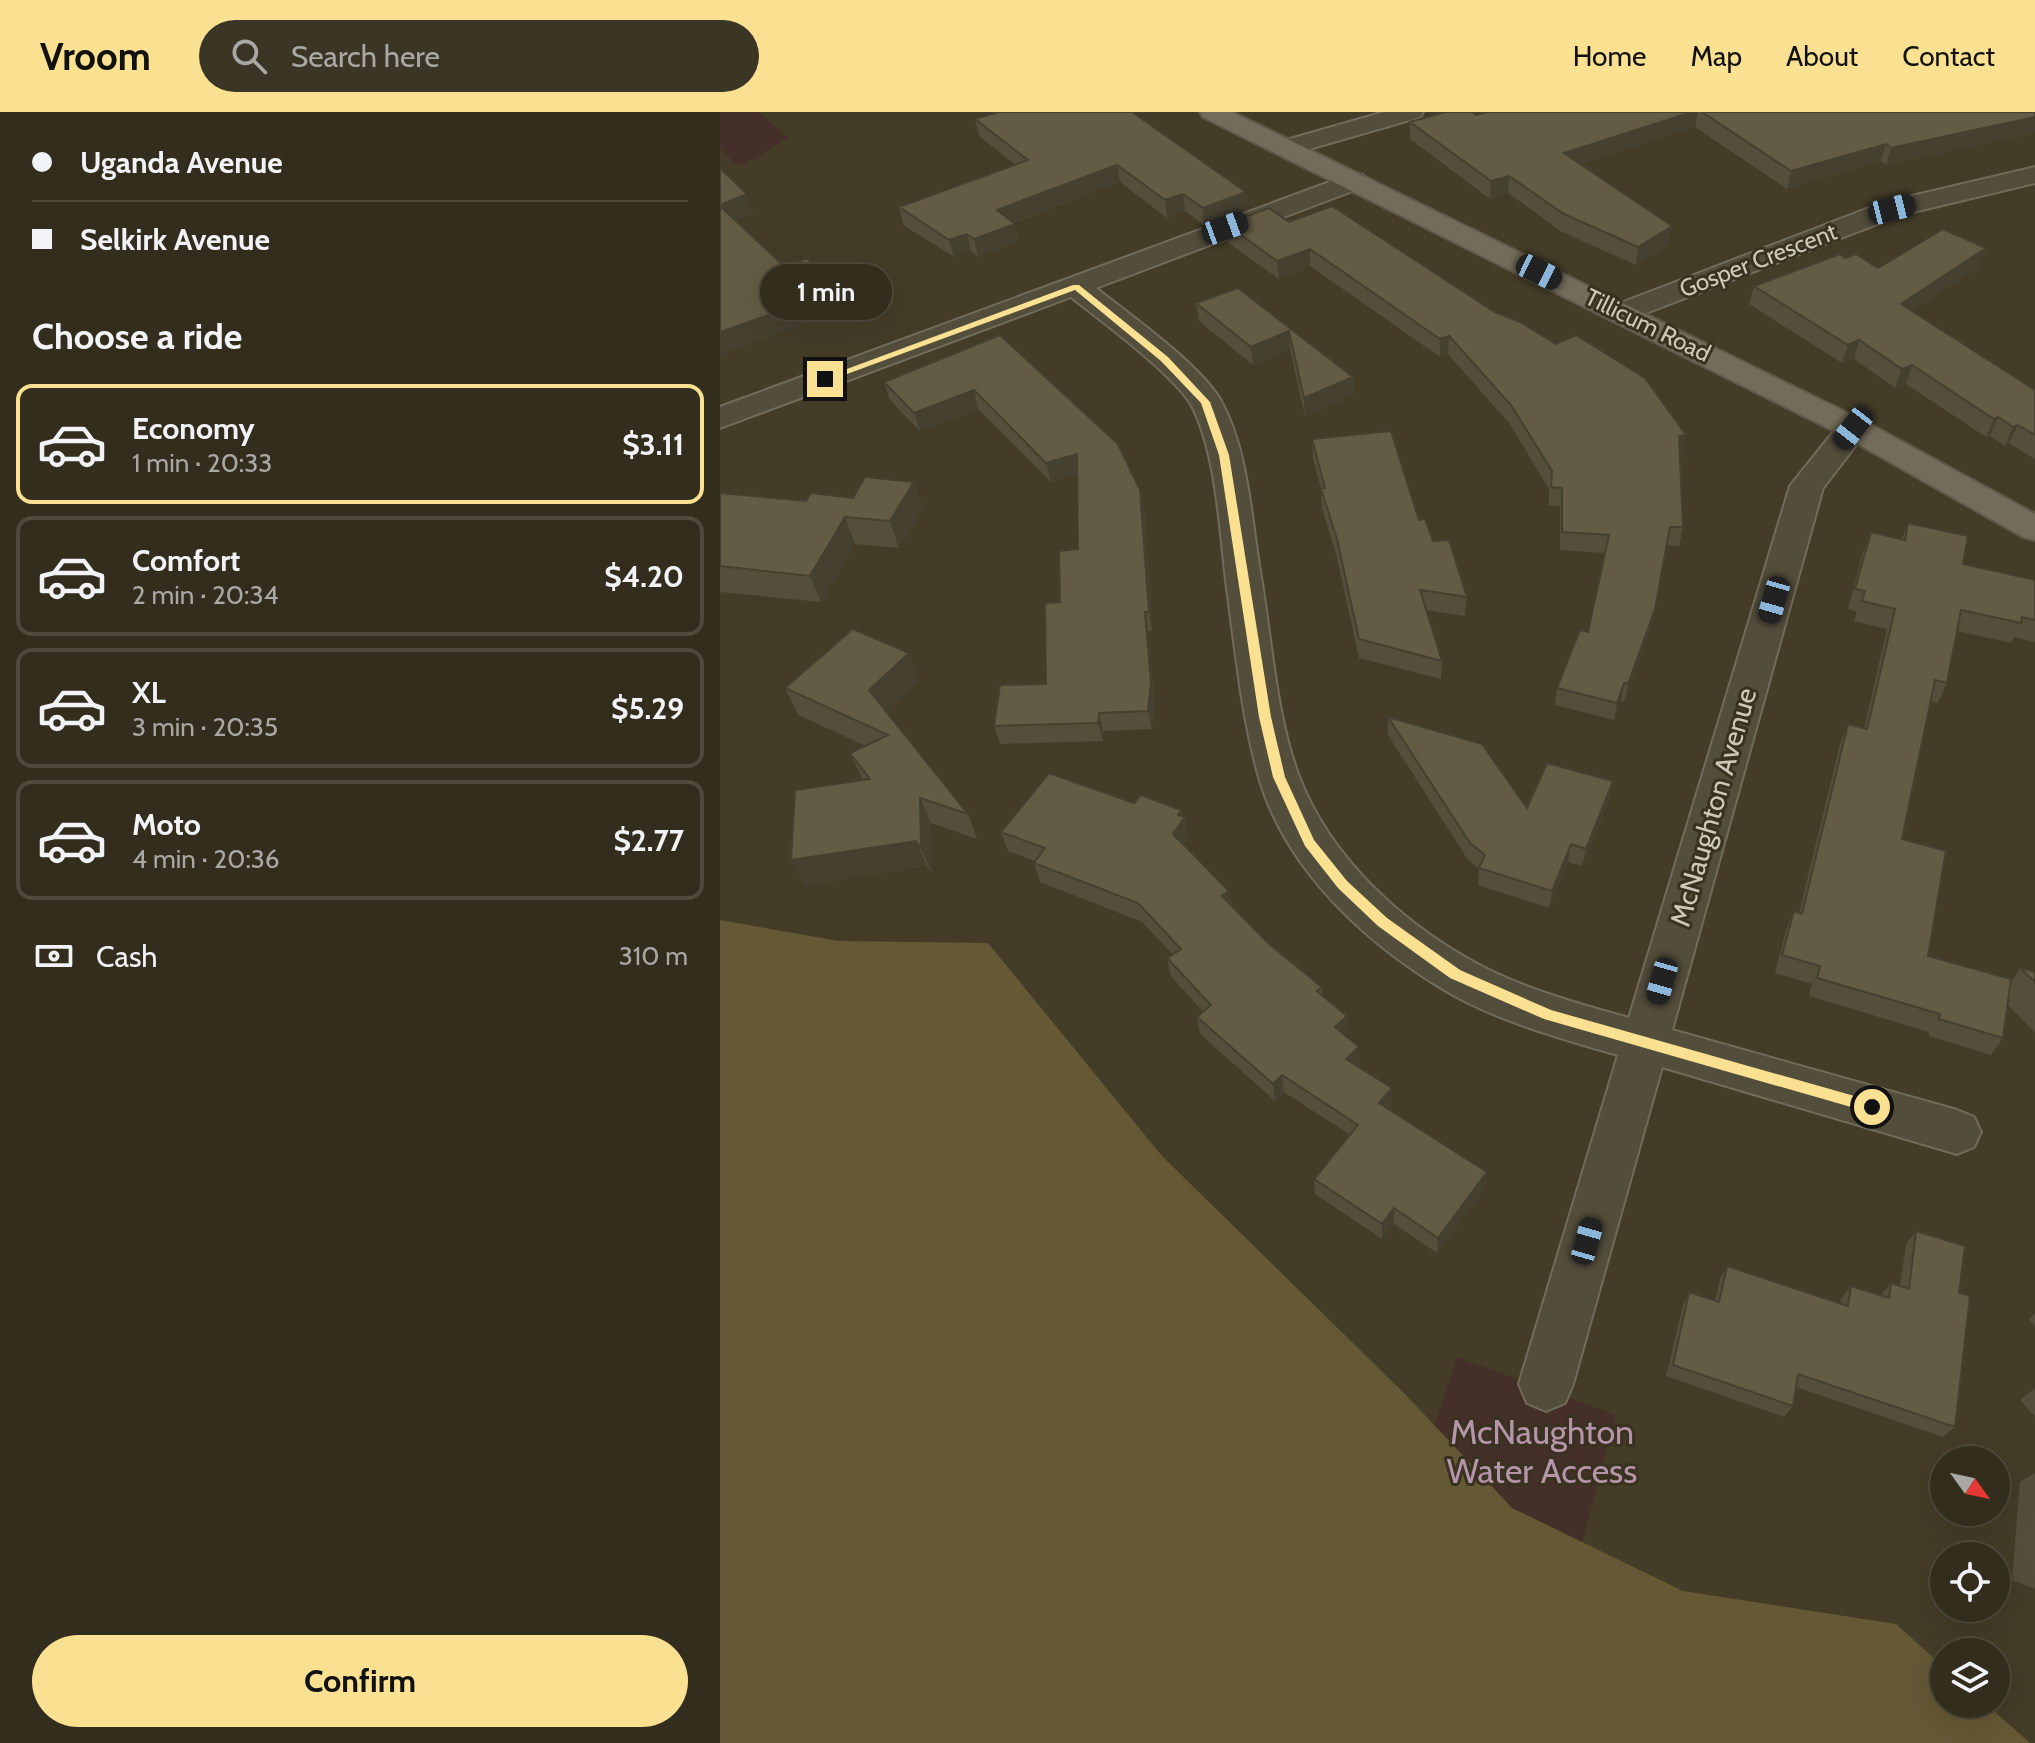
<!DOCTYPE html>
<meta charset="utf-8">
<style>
body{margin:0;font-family:Cabin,sans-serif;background:#3b3526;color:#f1f3f6;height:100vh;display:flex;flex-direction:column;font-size:30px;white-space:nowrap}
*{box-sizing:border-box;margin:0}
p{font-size:26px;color:#a9a8a4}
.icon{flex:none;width:44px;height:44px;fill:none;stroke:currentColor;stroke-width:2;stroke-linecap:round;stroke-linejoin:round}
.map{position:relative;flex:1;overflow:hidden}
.details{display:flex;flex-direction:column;background:#332d1d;width:720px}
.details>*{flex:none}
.banner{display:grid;align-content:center;height:176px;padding:0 32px;background:#332d1d}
.needle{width:52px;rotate:123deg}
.buttons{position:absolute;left:1210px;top:1334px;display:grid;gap:16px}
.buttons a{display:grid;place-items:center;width:80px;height:80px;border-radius:50%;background:#332d1d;box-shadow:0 8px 32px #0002,0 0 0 2px #4e493b;font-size:40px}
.end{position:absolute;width:36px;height:36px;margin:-18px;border:10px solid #fae091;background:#111;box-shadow:0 0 0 4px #111}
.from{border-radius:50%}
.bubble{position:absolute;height:56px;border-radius:28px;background:#332d1d;box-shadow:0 8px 32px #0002,0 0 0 2px #4e493b;font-size:26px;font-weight:800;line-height:56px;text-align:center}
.car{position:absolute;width:24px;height:48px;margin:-24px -12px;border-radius:10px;box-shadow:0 0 6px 2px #0007;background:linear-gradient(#222 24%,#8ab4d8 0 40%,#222 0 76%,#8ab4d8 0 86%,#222 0)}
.banner b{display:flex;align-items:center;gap:28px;height:76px;font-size:30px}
.banner b+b{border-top:2px solid #4e493b}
.banner i{width:20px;height:20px;background:#f1f3f6}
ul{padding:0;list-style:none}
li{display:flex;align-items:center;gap:24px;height:120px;margin:0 16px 12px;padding:0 16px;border:4px solid #4e493b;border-radius:16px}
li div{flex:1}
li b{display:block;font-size:30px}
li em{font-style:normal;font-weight:800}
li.on{border-color:#fae091}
li>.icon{width:72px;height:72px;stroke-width:1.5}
h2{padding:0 32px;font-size:36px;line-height:96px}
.pay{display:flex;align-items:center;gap:20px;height:88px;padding:0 32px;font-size:30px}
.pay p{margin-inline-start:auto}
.cta{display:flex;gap:16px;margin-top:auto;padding:16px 32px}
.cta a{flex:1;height:92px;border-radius:48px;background:#fae091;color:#111;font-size:32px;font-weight:800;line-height:92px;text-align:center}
header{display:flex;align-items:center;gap:48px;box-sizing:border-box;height:112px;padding:0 40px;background:#fae091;color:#111}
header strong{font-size:38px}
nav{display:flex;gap:44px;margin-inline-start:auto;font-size:28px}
.search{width:560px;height:72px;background:#3b3526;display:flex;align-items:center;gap:20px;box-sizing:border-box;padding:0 28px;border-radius:44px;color:#a9a8a4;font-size:30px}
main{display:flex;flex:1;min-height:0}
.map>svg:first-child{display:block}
</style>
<header>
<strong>Vroom</strong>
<div class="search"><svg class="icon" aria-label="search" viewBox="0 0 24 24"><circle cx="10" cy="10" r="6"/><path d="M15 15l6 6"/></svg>Search here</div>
<nav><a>Home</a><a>Map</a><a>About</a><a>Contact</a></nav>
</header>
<main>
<section class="details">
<div class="banner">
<b><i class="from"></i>Uganda Avenue</b>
<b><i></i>Selkirk Avenue</b>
</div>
<h2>Choose a ride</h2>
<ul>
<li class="on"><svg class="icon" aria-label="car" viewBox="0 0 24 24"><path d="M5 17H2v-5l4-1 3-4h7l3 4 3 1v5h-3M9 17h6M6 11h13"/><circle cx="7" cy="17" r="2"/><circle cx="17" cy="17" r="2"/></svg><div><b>Economy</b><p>1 min · 20:33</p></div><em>$3.11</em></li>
<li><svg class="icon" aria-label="car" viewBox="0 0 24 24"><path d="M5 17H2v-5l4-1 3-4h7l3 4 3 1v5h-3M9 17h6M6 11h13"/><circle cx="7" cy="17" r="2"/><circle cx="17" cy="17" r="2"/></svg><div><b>Comfort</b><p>2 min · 20:34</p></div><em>$4.20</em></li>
<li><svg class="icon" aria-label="car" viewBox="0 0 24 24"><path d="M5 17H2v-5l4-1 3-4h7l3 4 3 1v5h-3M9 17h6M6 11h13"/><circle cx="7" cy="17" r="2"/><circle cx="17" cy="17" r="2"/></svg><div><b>XL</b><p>3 min · 20:35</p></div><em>$5.29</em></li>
<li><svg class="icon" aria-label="car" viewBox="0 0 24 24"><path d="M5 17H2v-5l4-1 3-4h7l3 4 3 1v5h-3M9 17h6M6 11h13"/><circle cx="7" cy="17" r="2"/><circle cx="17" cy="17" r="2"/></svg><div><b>Moto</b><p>4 min · 20:36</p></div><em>$2.77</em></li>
</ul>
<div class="pay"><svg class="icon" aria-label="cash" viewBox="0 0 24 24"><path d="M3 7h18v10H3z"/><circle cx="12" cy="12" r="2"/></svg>Cash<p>310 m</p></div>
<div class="cta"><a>Confirm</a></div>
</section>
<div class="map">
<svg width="1315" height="1631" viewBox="0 0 1315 1631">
<rect width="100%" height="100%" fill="#443c27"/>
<!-- green -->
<path fill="#453029" d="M0,0h39l29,26 -45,27 -7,-1 -16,-15z
M737,1245l159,58 -34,127 -70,-34 -77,-83z"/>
<!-- water -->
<path fill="#655835" d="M0,808l119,21 149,2 174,213 243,238 107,114 171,83 213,33 48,43v37h42l44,39h-1310z"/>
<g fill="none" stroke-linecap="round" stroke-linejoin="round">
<defs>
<path id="minor" d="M664,0h39l-3,5 -135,39 -13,-8 4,-5z
M1315,55v16l-134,32 -268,103h-20l-5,-6 5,-6 269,-103z
M634,61l9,2 4,6 -4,6 -267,101c33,26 106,78 125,113 28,51 30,119 40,176 11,65 15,140 39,202 31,78 98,140 170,181 49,28 106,43 159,58l161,-532 52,-65 11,-3 11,3 5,7 -46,60 -151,542 285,80 17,7 7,15 -7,15 -17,7 -295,-87 -89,317 -8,19 -19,8 -19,-8 -8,-19 99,-329c-59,-17 -128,-36 -180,-69 -78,-48 -155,-121 -180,-212 -16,-58 -22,-119 -30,-178 -8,-57 -10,-139 -36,-190 -17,-31 -91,-85 -121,-109l-351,131v-21z"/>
<path id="major" d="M480,0h32l632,309 171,93v26l-12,-3 -181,-102 -639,-318z"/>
</defs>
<!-- minor casing -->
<use href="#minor" stroke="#716b5a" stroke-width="4"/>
<!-- major casing -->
<use href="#major" stroke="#605948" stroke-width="4"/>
<!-- minor -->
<use href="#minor" fill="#534d3b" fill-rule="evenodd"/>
<!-- major -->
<use href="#major" fill="#736c5a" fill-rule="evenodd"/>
</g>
<!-- wall -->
<path fill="#554e3a" d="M767,0h548v21l-149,32 -5,-4 -94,28 -92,-62 -114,37 88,80 -33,21 -74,-33 -54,-39 -18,6 -80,-60v-17l66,-7z
M255,7l271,73 1,17 -43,16 -19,-14 -18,7 -47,-36 -107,41 5,18 -40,16 -7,-6 -17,6 -51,-32 -4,-18 117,-42 -37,-29z
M569,110l393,231 -3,1 4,73 -4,19 -12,-1 -16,82 -27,75 -3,-1 -7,19 -59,-15 2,-17 31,-56 17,-79 -45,-3v-44l-11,-1v-16l-40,-66 -61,-69 -8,3 -130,-91 -31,13 -52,-37 -1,-18z
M1125,146l33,10 102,-2 -68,45 123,79v69l-26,-16 -4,3 -15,-10 -4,1 -80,-53 -11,4 -41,-29 -12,4 -93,-59 5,-18z
M518,176l115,89 1,18 -49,22 -15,-68 -37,16 -54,-44 -3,-18z
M280,223l140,155 4,19 8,122h-4l6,69 -2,29 -49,2v10l-103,3 -6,-18 52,-42 14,-82 18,-53 -1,-75 -26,8 -73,-73 -58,22 -30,-31 -6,-18z
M592,327l107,81 48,77 -2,19 -39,-6 16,51 -1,18 -82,-21 -22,-100 -15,-50 -1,-19 -8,-31z
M194,370l9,27 -24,39 -44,-4 -34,58 -101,-10v-99l86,8 47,-3z
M1188,411l55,41 72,16v62l-21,-5 -3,6 -54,-12 -10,52 -9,20 -7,-2 -29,138 26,117 83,26 9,-14 15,4v61l-27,-28 -5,33 -12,17 -62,-19v-4l-120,-36 3,-12 -37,-11 11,-43 8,-19 5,2 41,-169 8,-20 16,4 23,-99 -33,-8 3,-9 -9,-3 15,-57 8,-20 31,7z
M189,541l10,27 -33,30 82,104 9,25 -46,-16 1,50 -5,-7 -122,19 -14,-25 72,-80 -13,-27 16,-7 -68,-31 -13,-27z
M668,605l139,91 82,-9 -27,67 -14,-4 -19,46 -71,-23 1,-16 -11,-9 -80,-125z
M414,691l47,7 2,6 2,1 3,19 -5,8 46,47 3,15 36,37 54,44 1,9 24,20 1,17 -3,3 14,11 1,18 -2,2 33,38 -3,4 97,79 -48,65 -43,-29 -12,15 -67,-45 -1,-15 36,-44 -66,-43 -9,9 -75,-67 -3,-17 6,-5 -32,-36 -4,-18 5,-4 -30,-32 -102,-40 -6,-19 1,-2 -27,-10 -7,-19z
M1196,1119l43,62 -4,134 -12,10 -147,-50 -3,19 -9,11 -118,-41 17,-71 6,-13 26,9 5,-22 7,-13 113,37 1,-4 10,-13 29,10 11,-13 9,3 6,-42z
M1315,1201v14l-6,-8z
M1315,1276v29l-15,-17z
M1315,1357v120l-23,-9 8,-98 15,-9z"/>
<!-- shaded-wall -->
<path fill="#45402f" d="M972,0h6l-3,15 -132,43 1,-17z
M1315,5v16l-149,32 5,-17z
M1166,32l-5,17 -94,28 4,-18z
M397,53l3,17 -120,45 -3,-17z
M789,64l-1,17 -18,6 1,-18z
M526,80l1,17 -43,16 -1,-17z
M27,82l7,20 -27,11 -7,-20z
M463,82l2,17 -18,7 -2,-18z
M295,112l3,17 -40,16 -4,-18z
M952,114l-3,18 -33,21 2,-18z
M247,122l4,17 -17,6 -5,-17z
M1266,136l-6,18 -85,56 6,-18z
M590,137v17l-31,13 -2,-18z
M117,179l7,19 -124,45v-23z
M569,219l1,18 -37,16 -2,-18z
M729,224l-1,18 -8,3v-18z
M1139,228l-5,19 -12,4 6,-18z
M1192,253l-6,19 -11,4 7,-19z
M633,265l1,18 -49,22 -1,-19z
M254,278l4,19 -58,22 -6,-18z
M1278,305l-8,19 -4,1 8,-18z
M1298,313l-9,18 -4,3 8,-19z
M966,323l-4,18 -7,1 4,-18z
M357,342l4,19 -30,9 -5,-19z
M194,370l9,27 -24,39 -9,-27z
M420,378l4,19 8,122 -3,-19z
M125,405l10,27 -34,58 -11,-26z
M935,497l-4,18 -27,75 4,-18z
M425,500l3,19 6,69 -2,29 -4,-18z
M189,541l10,27 -39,36 -11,-26z
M904,571l-3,18 -7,19 3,-17z
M379,601l4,18v10l-5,-18z
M893,669l-4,18 -27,67 4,-17z
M200,686l11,25 1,50 -11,-25z
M461,698l2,9 2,-2 3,19 -11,17 -4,-19 5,-19z
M196,729l11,25 -122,19 -14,-25z
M851,732l-3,18 -19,46 3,-17z
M509,779l3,19 -10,-14z
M627,904l1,17 -13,11v-17z
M639,935l1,18 -14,11v-17z
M562,963l2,17 -9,9 -2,-17z
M672,976l-1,17 -12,14v-16z
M767,1060l-2,16 -48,65 1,-15z
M674,1096v16l-12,15v-15z"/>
<!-- building -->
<path fill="#635b43" stroke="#45402f" stroke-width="2" d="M278,0h134l114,80 -43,16 -20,-14 -18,6 -48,-35 -120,45 18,14 -41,15 -7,-5 -18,6 -50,-33 129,-47 -53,-41z
M725,0h27l4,3 11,-3h205l-128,41 108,73 -34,21 -74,-33 -55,-38 -18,5 -81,-59z
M982,0h333v5l-144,31 -5,-4 -95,27z
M0,56l27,26 -27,11z
M0,94l65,61 22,-9 30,33 -117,41z
M612,94l163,106 25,10 36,22 20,-9 69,43 41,57 -7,1 4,91h-13l-15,82 -27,75 -4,-1 -7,20 -60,-15 23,-58 8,2 21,-97 -47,-3v-44l-11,-1 1,-16 -41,-66 -62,-69 -9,3 -130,-90 -33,12 -51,-37 43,-16 20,14z
M1223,117l43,19 -85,56 134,86v45l-17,-10 -5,2 -15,-10 -4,2 -82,-54 -10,4 -43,-29 -11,5 -94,-59 86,-32 5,4 11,-4 22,14z
M518,176l115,89 -49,21 -15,-67 -38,16 -55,-44z
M280,223l118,109 22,46 9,122h-4l6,70 -3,29 -49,2 -1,10 -104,3 6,-41 46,-1 -1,-81 15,-1 -1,-51 19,-2 -1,-95 -31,9 -72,-73 -60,23 -30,-31z
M671,319l28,89 6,-1 8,22 16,-1 18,57 -47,-7 22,71 -83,-22 -22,-100 -16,-50 4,-1 -13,-49z
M145,365l49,5 -24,39 -45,-4 -35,59 -90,-10v-73l86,8 5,-8 42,5z
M1188,411l60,13 -5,28 72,16v40l-13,-3 -1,6 -60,-13 -14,73 -12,-3 -33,159 44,12 -18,105 83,23 -8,59 -64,-19 1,-5 -123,-36 3,-12 -38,-11 12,-44 8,3 46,-190 19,5 28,-120 -33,-8 3,-10 -10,-2 16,-57 34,8z
M133,517l56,24 -40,37 99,124 -48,-16 1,50 -5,-7 -125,19 4,-70 75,-11 -20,-26 38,-18 -103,-47z
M668,605l94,27 45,64 20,-45 66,18 -27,68 -15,-5 -19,47 -73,-23 6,-13 -15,-12z
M329,661l85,30 7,-8 40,15 -3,5 7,2 -12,17 56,57 -7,5 46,47 54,44 -5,4 30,25 -12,11 24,20 -13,12 46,29 -13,15 108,69 -49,66 -44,-30 -12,16 -68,-45 44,-54 -76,-50 -9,9 -76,-67 14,-12 -44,-47 14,-9 -43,-46 -104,-40 11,-15 -44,-16z
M1300,856l15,4v10z
M1196,1119l49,15 -6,47 11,3 -15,131 -157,-53 -5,32 -120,-41 16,-73 30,10 8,-36 121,40 3,-20 38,12 2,-15 18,6z"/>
<!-- route -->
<path fill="#fae091" d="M353,173h6l89,72 42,45 19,53 42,262 14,60 29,63 33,41 40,37 73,52 91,40 321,91 5,2v8l-5,2 -328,-94 -94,-41 -72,-52 -40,-38 -33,-42 -32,-69 -14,-60 -40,-262 -18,-52 -40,-42 -86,-71 -247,91 -8,-2z"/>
<g text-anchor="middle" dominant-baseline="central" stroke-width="6" stroke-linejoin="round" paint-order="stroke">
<!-- far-street labels -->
<g font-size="24" fill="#cdc8b9" stroke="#393220">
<text transform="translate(1038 148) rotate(-21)">Gosper Crescent</text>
<text transform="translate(928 213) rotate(26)">Tillicum Road</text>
</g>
<!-- street labels -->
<g font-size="28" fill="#cdc8b9" stroke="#393220">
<text transform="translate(993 695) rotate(-74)">McNaughton Avenue</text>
</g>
<!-- near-park labels -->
<g font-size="34" fill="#b694aa" stroke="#393220">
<text x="822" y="1320">McNaughton<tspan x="822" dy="39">Water Access</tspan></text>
</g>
</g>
</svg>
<div class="buttons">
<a><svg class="needle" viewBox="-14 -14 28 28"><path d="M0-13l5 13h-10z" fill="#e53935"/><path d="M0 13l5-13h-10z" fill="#a9a8a4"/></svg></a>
<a><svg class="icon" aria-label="locate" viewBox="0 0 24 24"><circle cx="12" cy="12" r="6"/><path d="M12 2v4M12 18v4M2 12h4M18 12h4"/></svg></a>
<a><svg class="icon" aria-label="layers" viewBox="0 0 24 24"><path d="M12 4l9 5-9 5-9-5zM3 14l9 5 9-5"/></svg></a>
</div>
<i class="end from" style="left:1152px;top:995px"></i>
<i class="end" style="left:105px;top:267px"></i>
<div class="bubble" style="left:40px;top:152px;width:132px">1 min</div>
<i class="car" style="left:1172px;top:97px;rotate:76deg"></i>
<i class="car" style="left:505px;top:116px;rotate:70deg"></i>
<i class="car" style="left:819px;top:160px;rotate:116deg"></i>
<i class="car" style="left:1133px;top:316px;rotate:218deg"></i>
<i class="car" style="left:1054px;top:488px;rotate:196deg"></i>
<i class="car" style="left:942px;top:869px;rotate:196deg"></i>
<i class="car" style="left:867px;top:1129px;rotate:16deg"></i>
</div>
</main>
